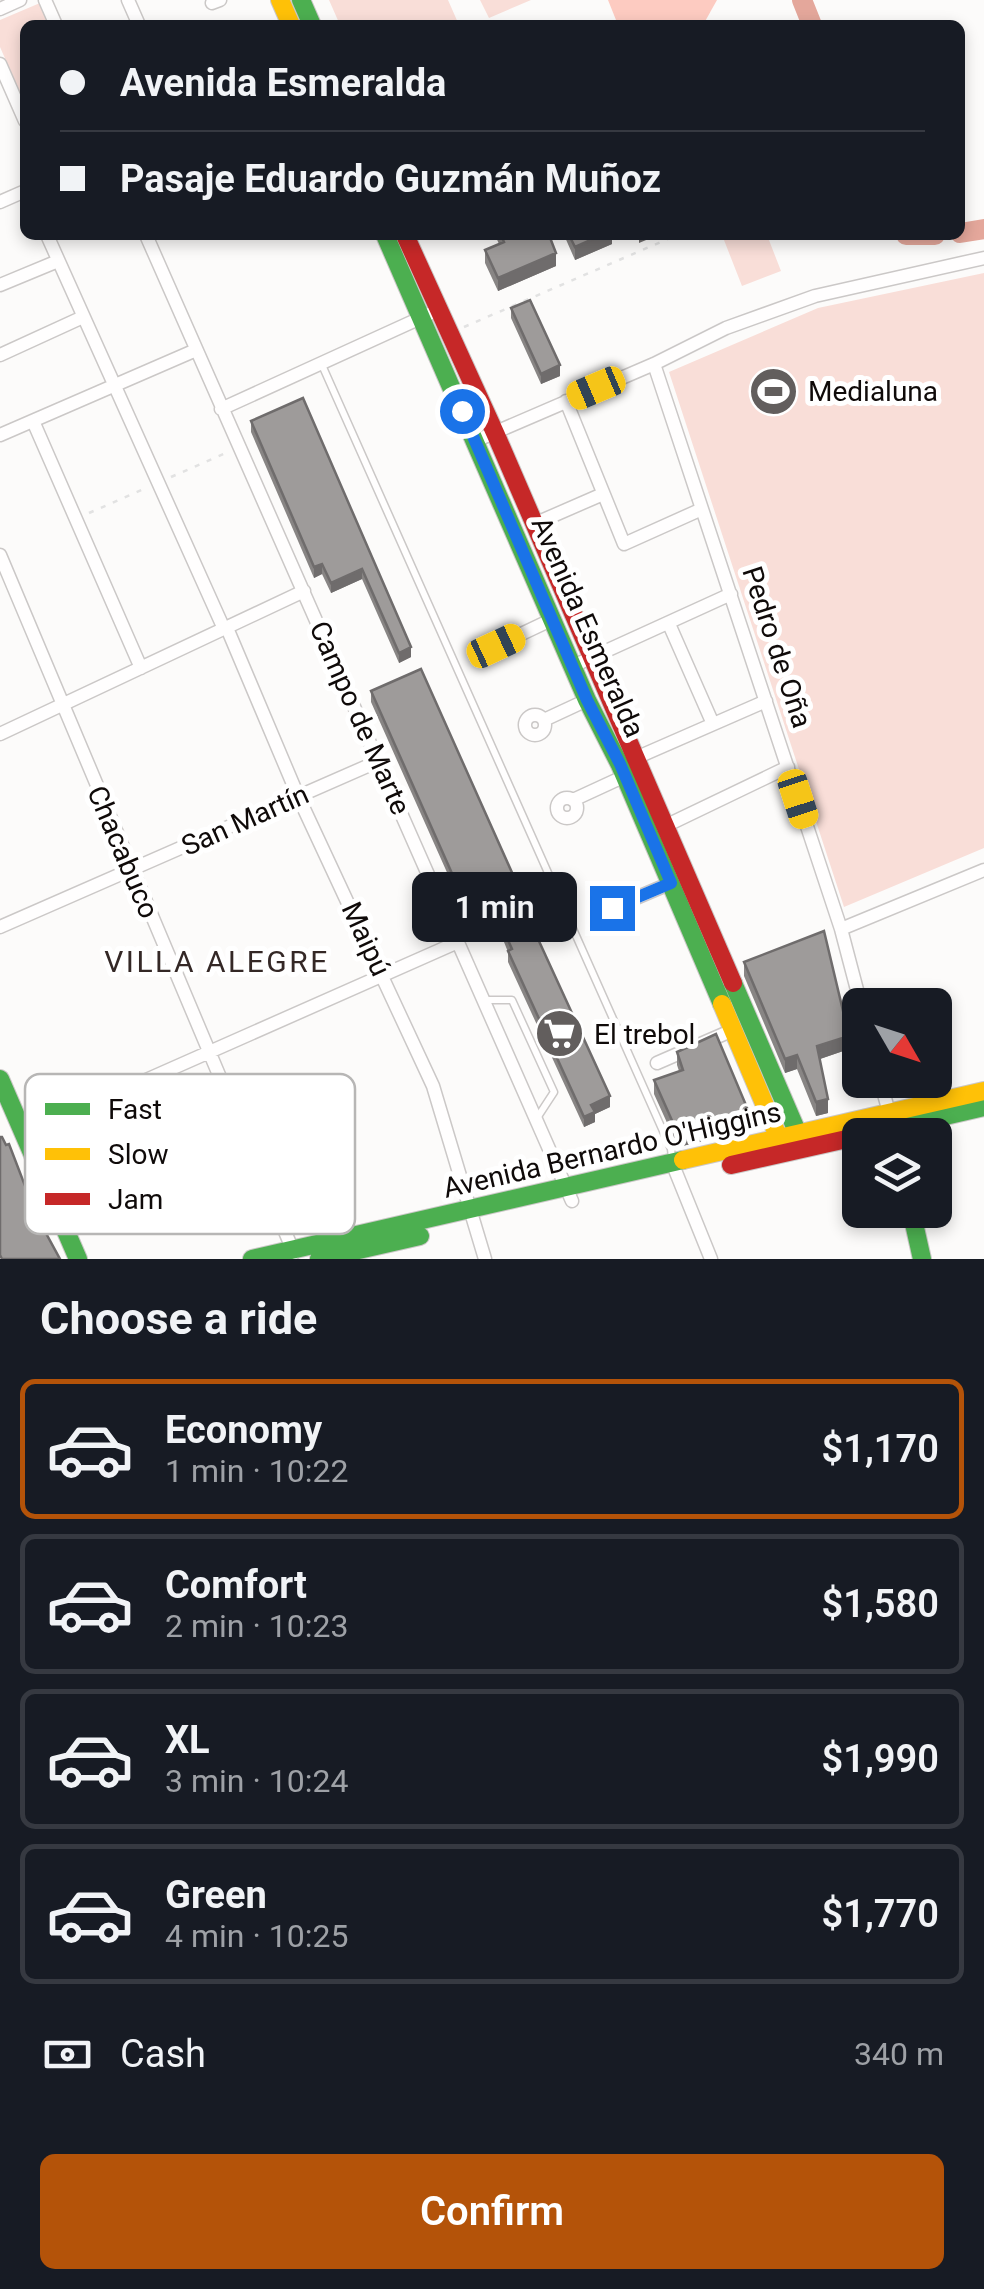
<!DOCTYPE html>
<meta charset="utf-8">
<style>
body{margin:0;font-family:Roboto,sans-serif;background:#242831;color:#f1f3f6;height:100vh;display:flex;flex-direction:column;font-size:38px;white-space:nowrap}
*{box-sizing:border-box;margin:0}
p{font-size:32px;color:#9ea1a6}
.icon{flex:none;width:55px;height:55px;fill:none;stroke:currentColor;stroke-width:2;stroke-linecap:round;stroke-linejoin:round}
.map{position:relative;height:1259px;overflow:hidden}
.side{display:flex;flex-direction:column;background:#171b24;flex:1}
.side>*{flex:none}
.top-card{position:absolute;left:20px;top:20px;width:945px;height:220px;border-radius:15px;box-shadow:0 5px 15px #0003;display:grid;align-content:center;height:220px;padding:0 40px;background:#171b24}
.needle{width:65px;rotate:129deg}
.fabs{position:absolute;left:842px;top:988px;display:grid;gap:20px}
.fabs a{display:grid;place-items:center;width:110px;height:110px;border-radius:15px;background:#171b24;box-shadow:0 5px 15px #0003;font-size:50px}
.end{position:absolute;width:45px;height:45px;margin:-22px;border:12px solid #1a73e8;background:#fff;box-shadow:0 0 0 5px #fff}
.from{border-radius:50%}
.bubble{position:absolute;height:70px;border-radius:15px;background:#171b24;box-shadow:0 5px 15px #0003;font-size:32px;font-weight:600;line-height:70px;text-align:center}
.car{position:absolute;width:30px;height:60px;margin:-30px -15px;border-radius:12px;box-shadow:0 0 8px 2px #0007;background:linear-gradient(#f5c518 24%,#345 0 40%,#f5c518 0 76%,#345 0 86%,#f5c518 0)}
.top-card b{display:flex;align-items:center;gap:35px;height:95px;font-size:38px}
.top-card b+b{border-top:2px solid #363941}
.top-card i{width:25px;height:25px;background:#f1f3f6}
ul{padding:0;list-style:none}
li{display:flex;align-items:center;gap:30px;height:140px;margin:0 20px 15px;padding:0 20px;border:5px solid #363941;border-radius:15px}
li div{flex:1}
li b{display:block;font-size:38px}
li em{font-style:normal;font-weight:600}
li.on{border-color:#b45309}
li>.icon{width:90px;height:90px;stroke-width:1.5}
h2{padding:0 40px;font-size:45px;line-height:120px}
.pay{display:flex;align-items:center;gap:25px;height:110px;padding:0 40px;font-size:38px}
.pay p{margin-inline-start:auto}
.cta{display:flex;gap:20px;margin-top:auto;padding:20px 40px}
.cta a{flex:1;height:115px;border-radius:15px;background:#b45309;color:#fff;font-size:40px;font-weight:600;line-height:115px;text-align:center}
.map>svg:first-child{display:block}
</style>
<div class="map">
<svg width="984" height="1259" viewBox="0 0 984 1259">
<rect width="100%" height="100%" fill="#fcfbfa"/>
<!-- green -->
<path fill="#f9ded8" d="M329,0h119l11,25h-119z
M480,0h51l-42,18z
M40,3l10,22h-25v79l-25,-57v-27z
M722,235h45l14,36 -39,15z
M984,273v575l-140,59 -175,-535 149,-64z"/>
<!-- forest -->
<path fill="#fdcbc1" d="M608,0h109l-14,25h-85z"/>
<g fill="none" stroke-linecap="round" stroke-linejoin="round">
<!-- river -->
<path stroke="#e4a79b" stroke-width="20" d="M802,0l10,25
M960,233l24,-4
M906,235h29"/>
<defs>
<path id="lane" d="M322,365l349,784 1,9
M486,1000h26l42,92 -17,26"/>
<path id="street" d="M45,0l11,25
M128,0l11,25
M212,3l8,-3
M0,9l20,-9
M0,64l25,57
M0,202l25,-11
M47,235l177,394
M146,235l426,966
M0,285l58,-24
M0,355l83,-38
M654,364l187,565 20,76
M566,401l58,143 78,-35
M221,409l217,-99
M33,421l108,247
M0,435l196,-85
M475,441l179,-77 72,-36 89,-32 169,-38
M534,524l69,-30
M0,555l294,698
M669,624l44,100
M227,628l71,168 135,290 52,173
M496,646l57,-27
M573,666l158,-72
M525 725a10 10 0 1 1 20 0a10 10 0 1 1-20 0Z
M544,720l43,-20
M0,734l304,-143
M631,760l135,-59
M557 808a10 10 0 1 1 20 0a10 10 0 1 1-20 0Z
M573,800l52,-24
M659,829l129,-62
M595 900a10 10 0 1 1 20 0a10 10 0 1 1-20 0Z
M610,909l61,-26
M0,927l379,-166
M841,929l143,-59
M657,1063l76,-33
M880,1080l10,36
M24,1134l434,-192
M673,1165l38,94"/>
<path id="fast" d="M301,0l11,25
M385,235l202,465 33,65 102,239
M733,983l69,160
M0,1079l78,180
M863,1135l121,-28
M911,1210l11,49
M252,1259l431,-99
M319,1259l101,-23"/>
<path id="slow" d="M280,0l11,25
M722,1004l61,144
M683,1160l301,-69"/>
<path id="jam" d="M405,235l91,200 237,548
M731,1165l129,-29"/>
</defs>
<!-- lane casing -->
<use href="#lane" stroke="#cbc8c7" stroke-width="9"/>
<!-- street casing -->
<use href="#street" stroke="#cbc8c7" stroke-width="15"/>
<!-- fast casing -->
<use href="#fast" stroke="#cbc8c7" stroke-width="20"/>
<!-- slow casing -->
<use href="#slow" stroke="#cbc8c7" stroke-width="20"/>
<!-- jam casing -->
<use href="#jam" stroke="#cbc8c7" stroke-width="20"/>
<!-- path -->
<path stroke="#e2e2e2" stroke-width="2.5" stroke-dasharray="5 8" stroke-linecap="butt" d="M464,327l213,-92
M171,477l57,-25
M89,513l57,-25"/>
<!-- lane -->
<use href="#lane" stroke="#fffefe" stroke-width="6"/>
<!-- street -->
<use href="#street" stroke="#fffefe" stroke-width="12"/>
<!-- fast -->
<use href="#fast" stroke="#4caf50" stroke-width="18"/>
<!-- slow -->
<use href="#slow" stroke="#ffc107" stroke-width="18"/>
<!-- jam -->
<use href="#jam" stroke="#c62828" stroke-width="18"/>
</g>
<!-- wall -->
<path fill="#888584" d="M495,235h54l7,31 -58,25 -13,-28v-13l14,-6z
M564,235h48v9l-37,16z
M511,308l49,68 -19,8 -30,-66z
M303,398l108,259 -12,6 -37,-84 -31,14 -9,-19 -8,4 -63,-146v-11z
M371,691l151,215 -12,5 -2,-4 -38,17 -99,-222z
M502,927l108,180 -15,7v8l-11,5 -76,-165v-10l-6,-15z
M744,962l105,87 -29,10 8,54 -12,3 -19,-47 -12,4 -41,-97z
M677,1052l74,78 -73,17 -24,-53v-14l25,-9 -2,-6z"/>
<!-- shaded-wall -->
<path fill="#6f6c6c" d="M602,235h10v9l-37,16v-13z
M639,235h19l-19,8z
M556,253v13l-58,25v-13z
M560,365v11l-19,8v-10z
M322,564v10l-8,4v-11z
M362,569v10l-31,14v-10z
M411,647v10l-12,6v-10z
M522,895v11l-12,5v-10z
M508,896v11l-38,17v-10z
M849,1036v13l-32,11v-14z
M797,1055v14l-12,4v-14z
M610,1096v11l-15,7v8l-11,5v-10l7,-12z
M828,1099v14l-12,3v-14z
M751,1117v13l-73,17v-13z"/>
<!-- building -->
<path fill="#9e9b9a" stroke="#6f6c6c" stroke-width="2.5" d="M501,235h48l7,18 -58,25 -13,-28 19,-8z
M569,235h33l-27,12z
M530,300l30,65 -19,9 -30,-66z
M303,398l108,249 -12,6 -37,-84 -31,14 -9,-19 -8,3 -63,-146z
M421,669l101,226 -12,6 -2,-5 -38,18 -99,-223z
M527,915l83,181 -19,9 4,7 -11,5 -76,-166 4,-2 -10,-22z
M824,931l25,105 -32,10 11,53 -12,3 -19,-47 -12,4 -41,-97z
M716,1034l35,83 -73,17 -24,-54 29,-10 -6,-18z
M0,1137h2l4,8 3,-1 18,47 3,-1 15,33 -4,1 19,35h-58l-2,-4z"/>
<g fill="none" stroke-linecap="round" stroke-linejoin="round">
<!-- route -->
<path stroke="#1a73e8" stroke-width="12" d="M462,411l125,289 33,64 51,119 -59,25"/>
</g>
<!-- icons -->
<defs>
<symbol id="stadium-disc" viewBox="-11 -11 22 22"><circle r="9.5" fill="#625e5d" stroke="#fff"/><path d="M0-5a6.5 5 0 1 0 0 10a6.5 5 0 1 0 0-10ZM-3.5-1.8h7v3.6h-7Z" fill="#fff"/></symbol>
<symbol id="supermarket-disc" viewBox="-11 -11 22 22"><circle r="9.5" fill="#625e5d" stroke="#fff"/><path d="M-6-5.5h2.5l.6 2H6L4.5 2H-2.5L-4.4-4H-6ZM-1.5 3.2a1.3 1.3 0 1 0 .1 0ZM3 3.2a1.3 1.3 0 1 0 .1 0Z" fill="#fff"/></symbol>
</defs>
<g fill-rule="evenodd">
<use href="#stadium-disc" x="746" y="364" width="55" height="55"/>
<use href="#supermarket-disc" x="532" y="1006" width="55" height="55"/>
</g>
<g text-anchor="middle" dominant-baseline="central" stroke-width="10" stroke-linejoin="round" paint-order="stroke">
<!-- poi labels -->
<g font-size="28" fill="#0f0a09" stroke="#fff" text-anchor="start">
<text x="808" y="391">Medialuna</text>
<text x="594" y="1034">El trebol</text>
</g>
<!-- street labels -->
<g font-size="28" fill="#0f0a09" stroke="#fff">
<text transform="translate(588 627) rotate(66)">Avenida Esmeralda</text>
<text transform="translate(777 647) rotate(72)">Pedro de Oña</text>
<text transform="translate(360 718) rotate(66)">Campo de Marte</text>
<text transform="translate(245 820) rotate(-24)">San Martín</text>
<text transform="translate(123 852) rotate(67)">Chacabuco</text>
<text transform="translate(366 939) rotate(65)">Maipú</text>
<text transform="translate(612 1150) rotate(-13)">Avenida Bernardo O'Higgins</text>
</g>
<!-- neighbourhood labels -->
<g font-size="30" letter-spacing="2.5" fill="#342826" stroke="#fff">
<text x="217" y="961">VILLA ALEGRE</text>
</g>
</g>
<!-- legend -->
<rect x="25" y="1074" width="330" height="160" rx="15" fill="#fff" stroke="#b7b6b5" stroke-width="2.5"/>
<rect x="45" y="1103" width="45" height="12" fill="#4caf50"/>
<rect x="45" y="1148" width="45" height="12" fill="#ffc107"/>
<rect x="45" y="1193" width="45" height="12" fill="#c62828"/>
<g font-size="28" fill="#0f0a09">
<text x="108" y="1119">Fast</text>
<text x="108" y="1164">Slow</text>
<text x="108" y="1209">Jam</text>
</g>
</svg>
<div class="fabs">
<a><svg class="needle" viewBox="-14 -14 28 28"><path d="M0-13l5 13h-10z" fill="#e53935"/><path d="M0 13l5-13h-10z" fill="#9ea1a6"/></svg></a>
<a><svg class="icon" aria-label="layers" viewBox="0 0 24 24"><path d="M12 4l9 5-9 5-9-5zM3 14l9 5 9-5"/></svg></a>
</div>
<i class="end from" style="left:462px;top:411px"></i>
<i class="end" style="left:612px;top:908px"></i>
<div class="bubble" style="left:412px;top:872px;width:165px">1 min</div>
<i class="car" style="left:596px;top:388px;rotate:247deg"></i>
<i class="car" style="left:496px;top:646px;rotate:65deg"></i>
<i class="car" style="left:798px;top:799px;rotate:162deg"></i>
<div class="top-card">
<b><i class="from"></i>Avenida Esmeralda</b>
<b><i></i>Pasaje Eduardo Guzmán Muñoz</b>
</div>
</div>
<section class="side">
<h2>Choose a ride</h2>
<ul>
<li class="on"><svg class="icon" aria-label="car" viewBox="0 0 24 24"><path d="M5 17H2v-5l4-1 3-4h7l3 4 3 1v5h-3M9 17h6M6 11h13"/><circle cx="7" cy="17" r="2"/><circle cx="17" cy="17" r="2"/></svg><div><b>Economy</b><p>1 min · 10:22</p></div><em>$1,170</em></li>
<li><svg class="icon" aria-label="car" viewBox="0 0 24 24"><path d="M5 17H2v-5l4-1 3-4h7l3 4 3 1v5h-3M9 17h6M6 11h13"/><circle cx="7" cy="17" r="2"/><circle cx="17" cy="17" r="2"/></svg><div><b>Comfort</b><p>2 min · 10:23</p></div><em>$1,580</em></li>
<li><svg class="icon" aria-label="car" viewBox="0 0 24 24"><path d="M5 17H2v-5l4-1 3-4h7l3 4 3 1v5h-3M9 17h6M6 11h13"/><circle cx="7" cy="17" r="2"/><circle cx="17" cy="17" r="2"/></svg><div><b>XL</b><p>3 min · 10:24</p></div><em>$1,990</em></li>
<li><svg class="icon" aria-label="car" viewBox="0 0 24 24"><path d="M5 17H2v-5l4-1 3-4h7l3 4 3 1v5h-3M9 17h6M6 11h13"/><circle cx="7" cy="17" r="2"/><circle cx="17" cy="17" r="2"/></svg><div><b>Green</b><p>4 min · 10:25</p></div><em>$1,770</em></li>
</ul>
<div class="pay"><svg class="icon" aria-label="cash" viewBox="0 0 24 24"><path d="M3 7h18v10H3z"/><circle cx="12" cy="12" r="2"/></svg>Cash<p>340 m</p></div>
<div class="cta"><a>Confirm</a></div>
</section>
